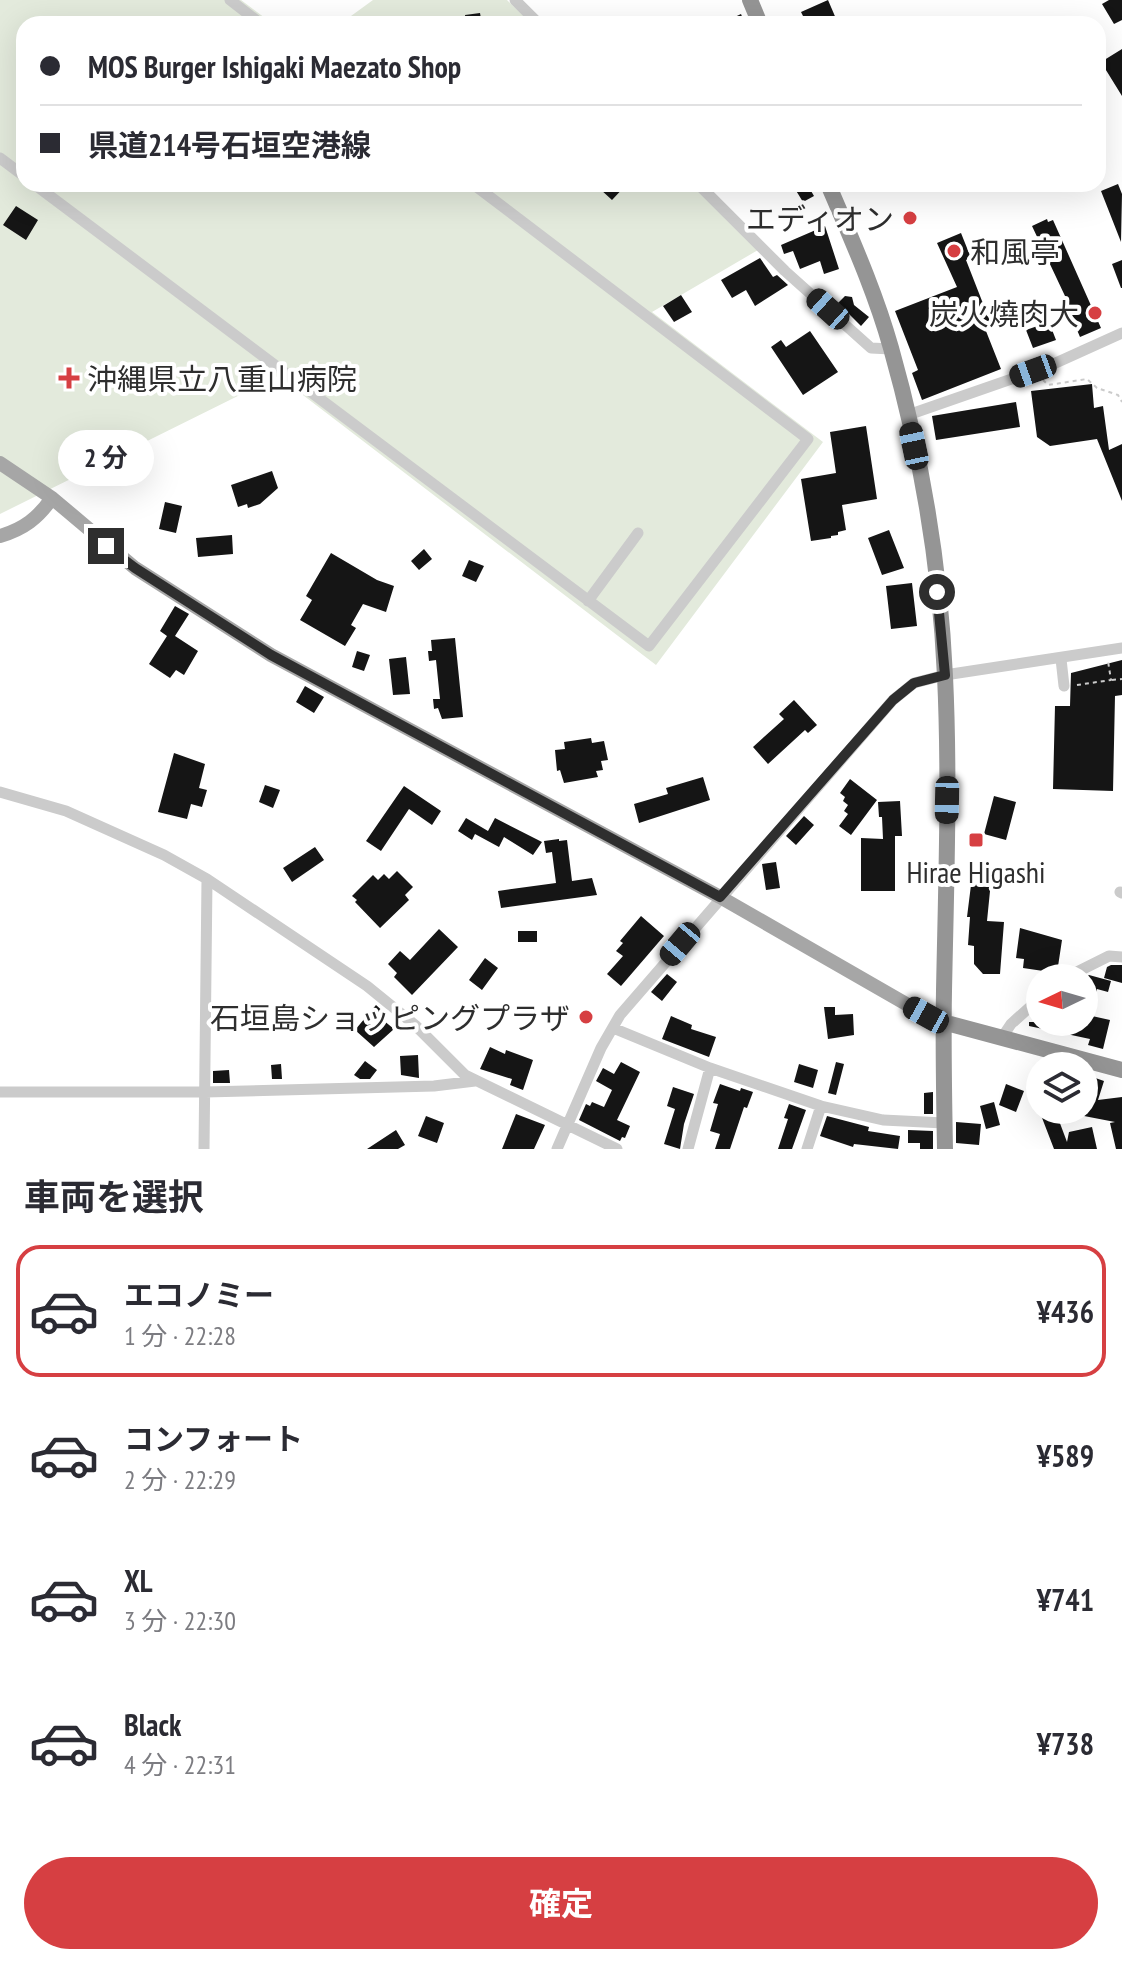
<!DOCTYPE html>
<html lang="ja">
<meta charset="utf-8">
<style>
body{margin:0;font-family:"PT Sans Narrow","Noto Sans JP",sans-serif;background:#f7f7f7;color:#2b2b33;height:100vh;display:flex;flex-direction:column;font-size:30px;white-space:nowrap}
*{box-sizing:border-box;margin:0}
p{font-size:26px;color:#7c7c81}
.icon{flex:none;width:44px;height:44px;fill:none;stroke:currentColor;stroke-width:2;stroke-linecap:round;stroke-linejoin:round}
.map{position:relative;height:1149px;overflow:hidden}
.sheet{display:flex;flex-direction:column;background:#fff;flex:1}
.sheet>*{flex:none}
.guide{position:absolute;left:16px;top:16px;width:1090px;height:176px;border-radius:24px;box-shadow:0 8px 32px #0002;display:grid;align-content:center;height:176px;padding:0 24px;background:#fff}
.needle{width:52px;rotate:265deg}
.tools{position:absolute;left:1026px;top:964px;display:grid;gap:16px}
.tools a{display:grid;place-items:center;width:72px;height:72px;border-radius:50%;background:#fff;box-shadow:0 8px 32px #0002;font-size:40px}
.end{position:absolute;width:36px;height:36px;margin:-18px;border:10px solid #2e2e2e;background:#fff;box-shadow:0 0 0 4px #fff}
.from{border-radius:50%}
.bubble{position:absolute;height:56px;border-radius:28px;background:#fff;box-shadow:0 8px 32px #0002;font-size:26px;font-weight:700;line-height:56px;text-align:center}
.car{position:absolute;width:24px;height:48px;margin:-24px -12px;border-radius:10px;box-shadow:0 0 6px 2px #0007;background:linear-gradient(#222 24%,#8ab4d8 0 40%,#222 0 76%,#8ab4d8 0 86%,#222 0)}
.guide b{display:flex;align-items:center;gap:28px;height:76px;font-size:30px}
.guide b+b{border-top:2px solid #e1e1e2}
.guide i{width:20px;height:20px;background:#2b2b33}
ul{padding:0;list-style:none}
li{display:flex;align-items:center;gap:24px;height:132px;margin:0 16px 12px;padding:0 8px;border:4px solid transparent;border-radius:24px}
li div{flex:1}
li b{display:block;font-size:30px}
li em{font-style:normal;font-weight:700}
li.current{border-color:#d63f42}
li>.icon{width:72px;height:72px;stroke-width:1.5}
h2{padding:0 24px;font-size:36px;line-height:96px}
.button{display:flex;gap:16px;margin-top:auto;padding:16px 24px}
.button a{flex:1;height:92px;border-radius:48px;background:#d63f42;color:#fff;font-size:32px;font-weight:700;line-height:92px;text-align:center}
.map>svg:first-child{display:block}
</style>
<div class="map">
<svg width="1122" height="1149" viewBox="0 0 1122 1149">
<rect width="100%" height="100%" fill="#fff"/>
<!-- green -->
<path fill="#e3eadc" d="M0,0h241l32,24h-249v160h668l66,66 -106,62 171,130 -167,223 -378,-289 -278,138z
M373,0h134l25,24h-192z"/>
<!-- building -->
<path fill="#151515" d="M828,0l9,21 -6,3h-45l17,-8 -2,-4z
M1109,0h13v20l-8,4 -12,-20z
M480,13l2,11h-16l-1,-9z
M741,14l4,10h-25z
M1122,49v47l-21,-34z
M604,184h23l-15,16 -12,-11z
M792,184h15l7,12 -11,6z
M1118,184l4,10 -1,48 -20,-51z
M16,206l22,14 -12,20 -23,-15z
M1047,219l1,3 5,-2 48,108 -21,9 -17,-40 2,-1 -33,-70z
M825,226l14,43 -15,5 -4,-13 -20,8 -7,-18 -9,3 -3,-9z
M961,233l10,25 -5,2 25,64 -7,2 17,43 -79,31 -10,-27 6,-3 -23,-59 62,-24 -20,-44z
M760,258l13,19 4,-2 11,10 -33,21 -9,-16 -14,8 -11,-18z
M1122,260v28h-1l-9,-24z
M681,295l11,17 -18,10 -11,-16z
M845,296l7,1 2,8 15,12 -8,9 -23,-23z
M1049,322l7,18 -23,8 -7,-18z
M810,331l28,41 -35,23 -32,-48 10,-7 5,7z
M1092,384l2,24 9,-2 6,44 13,-6v57l-25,-62 -47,7 -13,-9 -6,-46z
M1016,402l4,25 -84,13 -4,-24z
M866,426l11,73 -35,6 4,25 -8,2v3l-7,1v2l-20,3 -10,-62 35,-6 -6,-41z
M272,471l6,17 -18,16 -12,4 -1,-4 -9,3 -7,-22z
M165,502l17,4 -6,27 -17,-4z
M889,530l15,38 -22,7 -14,-37z
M232,535l1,19 -35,3 -2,-19z
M424,549l8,10 -13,11 -8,-9z
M331,553l46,27 17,6 -8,26 -23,-8 -12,21 5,3 -11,18 -45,-26 12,-20 -6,-4z
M469,560l15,6 -8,16 -14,-6z
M912,583l5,43 -26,3 -5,-43z
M175,606l14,8 -14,22 23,15 -14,24 -8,-5 -6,8 -21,-14 18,-28 -7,-5z
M455,638l8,79 -21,2 -4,-11 -4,1 -1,-10h7l-4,-39 -7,1 -1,-10h4l-1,-11z
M357,651l13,4 -6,16 -12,-4z
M406,657l4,37 -17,1 -4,-36z
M1122,660v35l-7,1 -2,95 -60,-2 2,-83h15l1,-33z
M305,686l19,11 -10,16 -18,-11z
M794,700l23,25 -9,8 -3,-3 -37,34 -15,-17 31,-28 -5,-5z
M591,738l1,5 12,-2 4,19 -7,1 2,9 -7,1 2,6 -34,6 -4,-13 -3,1 -2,-21 10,-1 -1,-7z
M174,753l31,11 -6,24 8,2 -5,17 -11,-3 -4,15 -29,-7z
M703,777l7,23 -71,23 -5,-19 34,-10 -2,-6z
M850,779l27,21 -26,35 -12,-9 9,-12 -4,-3 4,-6 -5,-4 2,-4 -5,-4z
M265,785l15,5 -7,18 -14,-6z
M404,786l37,25 -9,14 -23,-16 -28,42 -15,-10z
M994,796l22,6 -10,38 -22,-6z
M900,801l2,35h-7v55h-34v-53l22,1 -1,-22h-3l-1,-15z
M804,816l10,9 -18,20 -10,-9z
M466,818l22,13 7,-13 47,24 -9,13 -29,-18 -5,10 -24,-13 -3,6 -14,-9z
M559,839v2l8,-1 5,41 20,-3 5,17 -96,13 -3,-17 58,-8 -4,-31 -6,1 -2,-12z
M315,847l9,13 -32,22 -9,-14z
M776,862l4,26 -14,2 -4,-26z
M973,869l19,2 -5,50 17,1 -4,52h-17l-9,-10v-18l-6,-1 2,-28h-3z
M397,871l16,16 -8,8 4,5 -29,28 -25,-26 2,-2 -5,-4 21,-21 5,5 6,-6 5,5z
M641,916l23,20 -43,50 -14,-12 16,-18 -7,-5 7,-8 -3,-2z
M1020,928l42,12 -5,33 -34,-5 1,-9 -8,-1z
M439,929l19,18 -46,48 -18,-18 3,-4 -9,-9 12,-13 10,9z
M518,931h19v11h-19z
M485,958l13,10 -16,22 -13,-10z
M1111,965h11v18l-18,-5 3,-11z
M667,974l10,8 -15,19 -11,-9z
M1089,975l22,6 -3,11 -11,-3 -5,27 18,4 -7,29 -15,-4 2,-6 -61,-13v-4h55v-44z
M376,1005l11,10 -4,5 11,9 -20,18 -19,-17z
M824,1007h11v8l18,-1 1,21 -26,4z
M671,1016l21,9 -1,4 25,8 -7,20 -47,-18z
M490,1047l15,7 1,-4 27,10 -10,30 -13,-5 2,-6 -32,-10z
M418,1055l1,23 -18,-3 -1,-19z
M365,1061l12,9 -7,9h-10l-6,-4z
M621,1062l19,10 -23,48 13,6 -5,12 -3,-1 -2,4 -41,-21 7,-16 4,2 2,-4 12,5 8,-17 -16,-9 7,-13 11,6z
M836,1062l8,2 -8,31 -8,-2z
M281,1064l1,15h-10l-1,-14z
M799,1064l19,6 -5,18 -19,-6z
M229,1070l1,13h-17v-12z
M1084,1074l20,7 -6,19 24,-3v52h-6l-6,-26 5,-1 -31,-6z
M720,1084l20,7 1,-3 12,4 -6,16 -3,-1 -14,42h-15l5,-15 -10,-3 8,-27 -5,-1z
M1006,1084l18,7 -8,21 -17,-7z
M673,1087l21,7 -10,30 -4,25 -16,-5 11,-35 -8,-3z
M933,1092v22h-9v-21z
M994,1102l6,23 -14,4 -6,-23z
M789,1104l17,6 -14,39h-14l10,-30 -4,-1z
M1039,1110h16l12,32 2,-10 23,-5 5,22h-43z
M516,1114l29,11 -11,24h-32z
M426,1116l18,7 -7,20 -19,-7z
M827,1116l42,11 -1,4 32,5 -2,13 -44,-5 -1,3 -33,-11z
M956,1122l25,2 -2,21 -23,-2z
M396,1130l9,15 -7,4h-31z
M908,1130l25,1v18h-13v-6h-12z"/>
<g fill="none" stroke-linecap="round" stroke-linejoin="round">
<!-- path -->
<path stroke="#cbcbcb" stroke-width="2" stroke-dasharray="4 4" stroke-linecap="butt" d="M1043,380l5,5 39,-6 10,9 21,7 4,7
M1112,680l10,-1
M1077,685l34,-5 -3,-19"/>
<!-- minor -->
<path stroke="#cbcbcb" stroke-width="11" d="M230,0l31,24
M515,0l24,24
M0,158l24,18
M34,184l615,462 159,-207 -335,-255
M698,184l87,87 86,77 20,1
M908,415l141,-49 73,-33
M588,601l50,-68
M1061,659l3,27
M0,792l66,19 98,44 43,24 160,107 48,39 50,50 152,74
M1120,892l2,1
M1065,978l44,-22 13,1
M613,1028l97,40 111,38 62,14 61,3
M1001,1039l10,-15 29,-26
M0,1092h205l229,-6 41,-5
M204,1149l3,-270
M557,1149l44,-101 19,-33 273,-315 21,-17 31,-8 177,-27
M688,1149l22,-81
M807,1149l14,-43"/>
<!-- major -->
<path stroke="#a6a6a6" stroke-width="14" d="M0,463l52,35 83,70 136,87 449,242 188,108 35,17
M0,536c24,-7 38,-18 52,-38"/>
<!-- highway -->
<path stroke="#959595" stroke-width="16" d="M750,0l10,24
M828,184c23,54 47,107 63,164 30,106 49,218 54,328 5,105 1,211 -1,315 -1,53 0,106 1,158
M943,1022l179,48"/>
</g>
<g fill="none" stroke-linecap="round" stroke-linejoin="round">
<!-- route -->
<path stroke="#2e2e2e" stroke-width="10" d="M106,546l29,22 136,87 449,242 173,-197 21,-17 31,-8 -8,-83"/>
</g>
<!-- markers -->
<g fill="#d63f42" stroke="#fff" stroke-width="3">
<circle cx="910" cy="218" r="8"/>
<circle cx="954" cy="251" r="8"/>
<circle cx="1095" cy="313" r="8"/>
<path d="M65 366h8v8h8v8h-8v8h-8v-8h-8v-8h8z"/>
<rect x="968" y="832" width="16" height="16" rx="4"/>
<circle cx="586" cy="1017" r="8"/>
</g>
<g text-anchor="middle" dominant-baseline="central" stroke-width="8" stroke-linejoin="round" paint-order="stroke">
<!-- poi labels -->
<g font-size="30" fill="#2e2e2e" stroke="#fff" text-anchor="end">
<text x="894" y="218">エディオン</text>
<text x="970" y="251" text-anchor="start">和風亭</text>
<text x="1079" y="313">炭火燒肉大</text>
<text x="87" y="378" text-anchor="start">沖縄県立八重山病院</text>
<text x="976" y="871" text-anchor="middle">Hirae Higashi</text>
<text x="570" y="1017">石垣島ショッピングプラザ</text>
</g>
</g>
</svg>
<div class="tools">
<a><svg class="needle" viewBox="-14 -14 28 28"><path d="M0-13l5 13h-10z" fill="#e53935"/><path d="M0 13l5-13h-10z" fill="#7c7c81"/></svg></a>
<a><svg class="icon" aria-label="layers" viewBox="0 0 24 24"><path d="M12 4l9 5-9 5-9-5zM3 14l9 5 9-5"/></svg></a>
</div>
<i class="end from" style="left:937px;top:592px"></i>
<i class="end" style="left:106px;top:546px"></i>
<div class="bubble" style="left:58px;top:430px;width:96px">2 分</div>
<i class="car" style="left:828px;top:309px;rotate:312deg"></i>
<i class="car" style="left:1033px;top:371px;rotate:250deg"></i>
<i class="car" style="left:914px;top:446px;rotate:348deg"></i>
<i class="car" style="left:947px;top:800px;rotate:181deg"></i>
<i class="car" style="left:680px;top:944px;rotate:220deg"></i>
<i class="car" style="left:926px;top:1015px;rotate:299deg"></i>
<div class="guide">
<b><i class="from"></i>MOS Burger Ishigaki Maezato Shop</b>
<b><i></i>県道214号石垣空港線</b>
</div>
</div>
<section class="sheet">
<h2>車両を選択</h2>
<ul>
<li class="current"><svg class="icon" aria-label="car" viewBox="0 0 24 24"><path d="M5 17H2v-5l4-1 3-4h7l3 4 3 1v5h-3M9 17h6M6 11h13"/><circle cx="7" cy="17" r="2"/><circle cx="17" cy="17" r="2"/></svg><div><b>エコノミー</b><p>1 分 · 22:28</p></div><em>¥436</em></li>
<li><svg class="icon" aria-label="car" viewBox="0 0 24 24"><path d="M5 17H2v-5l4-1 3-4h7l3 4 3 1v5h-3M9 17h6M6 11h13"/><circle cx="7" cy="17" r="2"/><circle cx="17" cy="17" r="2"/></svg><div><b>コンフォート</b><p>2 分 · 22:29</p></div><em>¥589</em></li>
<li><svg class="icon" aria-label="car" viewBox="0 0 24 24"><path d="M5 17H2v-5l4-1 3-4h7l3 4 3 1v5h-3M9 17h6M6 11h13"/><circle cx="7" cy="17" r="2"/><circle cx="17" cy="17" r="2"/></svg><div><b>XL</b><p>3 分 · 22:30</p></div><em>¥741</em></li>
<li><svg class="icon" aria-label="car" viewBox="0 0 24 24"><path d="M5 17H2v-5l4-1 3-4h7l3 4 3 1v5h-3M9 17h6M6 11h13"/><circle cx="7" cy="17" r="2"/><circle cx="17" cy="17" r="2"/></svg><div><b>Black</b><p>4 分 · 22:31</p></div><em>¥738</em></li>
</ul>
<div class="button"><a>確定</a></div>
</section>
